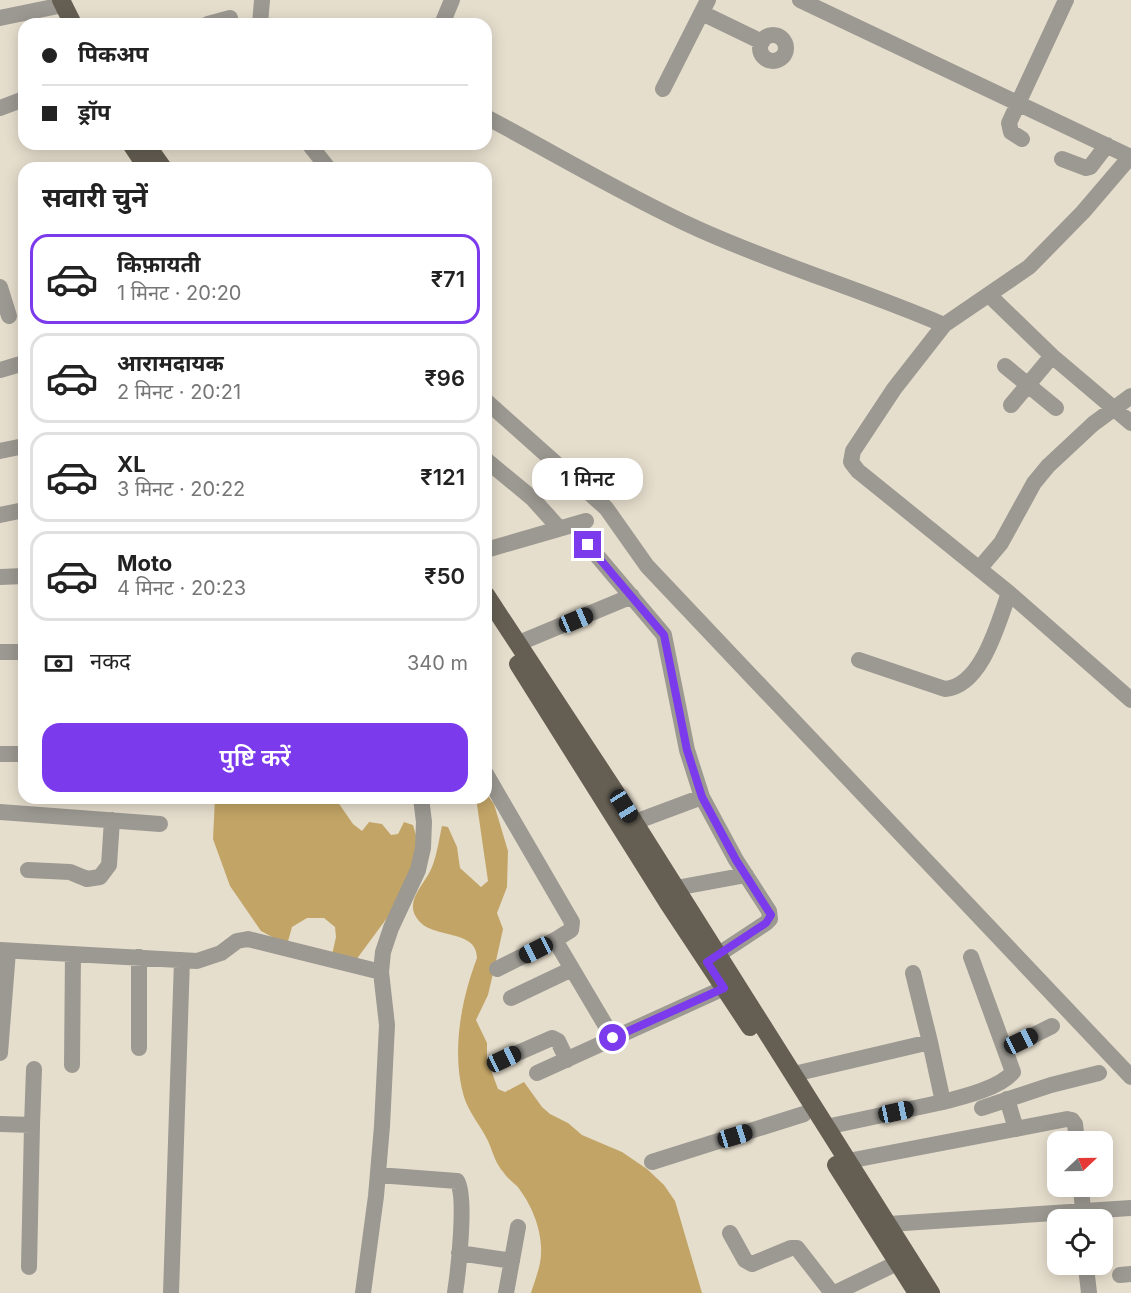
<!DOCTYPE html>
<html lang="hi">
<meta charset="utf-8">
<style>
body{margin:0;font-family:Inter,"Noto Sans Devanagari",sans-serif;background:#f6f6f6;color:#222;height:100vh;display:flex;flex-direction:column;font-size:22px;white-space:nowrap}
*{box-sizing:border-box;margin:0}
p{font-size:20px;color:#767676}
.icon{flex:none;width:33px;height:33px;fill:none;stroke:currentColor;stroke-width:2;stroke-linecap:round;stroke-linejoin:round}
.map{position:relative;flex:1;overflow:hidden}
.panel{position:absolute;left:18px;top:162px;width:474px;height:642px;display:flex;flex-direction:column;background:#fff;border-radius:18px;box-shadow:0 3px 15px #0003}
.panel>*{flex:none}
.top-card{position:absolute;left:18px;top:18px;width:474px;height:132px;border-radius:18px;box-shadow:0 3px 15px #0003;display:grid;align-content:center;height:132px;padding:0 24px;background:#fff}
.needle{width:39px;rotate:68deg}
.buttons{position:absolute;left:1047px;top:1131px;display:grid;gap:12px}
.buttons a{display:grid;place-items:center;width:66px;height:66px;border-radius:12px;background:#fff;box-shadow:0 3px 15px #0003;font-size:30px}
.end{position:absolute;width:27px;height:27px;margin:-14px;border:8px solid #7c3aed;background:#fff;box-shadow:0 0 0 3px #fff}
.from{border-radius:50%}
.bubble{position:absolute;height:42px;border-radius:18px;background:#fff;box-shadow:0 3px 15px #0003;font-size:20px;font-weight:600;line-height:42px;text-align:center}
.car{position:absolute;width:18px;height:36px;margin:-18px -9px;border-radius:8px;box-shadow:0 0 4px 2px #0007;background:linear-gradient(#222 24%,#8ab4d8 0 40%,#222 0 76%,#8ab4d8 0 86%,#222 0)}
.top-card b{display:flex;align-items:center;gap:21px;height:57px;font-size:22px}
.top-card b+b{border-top:2px solid #e0e0e0}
.top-card i{width:15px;height:15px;background:#222}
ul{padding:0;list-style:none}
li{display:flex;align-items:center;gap:18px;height:90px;margin:0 12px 9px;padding:0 12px;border:3px solid #e0e0e0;border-radius:18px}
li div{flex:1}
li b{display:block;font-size:22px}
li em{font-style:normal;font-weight:600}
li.current{border-color:#7c3aed}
li>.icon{width:54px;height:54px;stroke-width:1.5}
h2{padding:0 24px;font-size:27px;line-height:72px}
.pay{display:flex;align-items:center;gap:15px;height:66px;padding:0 24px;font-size:22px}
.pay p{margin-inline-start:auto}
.primary-button{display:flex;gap:12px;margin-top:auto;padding:12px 24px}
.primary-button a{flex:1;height:69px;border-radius:18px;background:#7c3aed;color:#fff;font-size:24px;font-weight:600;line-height:69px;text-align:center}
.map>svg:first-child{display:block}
</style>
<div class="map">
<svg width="1131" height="1293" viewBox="0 0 1131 1293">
<rect width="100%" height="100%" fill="#e6decd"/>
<!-- water -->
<path fill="#c2a466" d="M486,793l8,11 14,47 -1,36 -10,26 6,16 -5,23 -10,43 -12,25 11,23v16l11,30 7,3 19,-10 18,25 8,7 18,9 14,12 40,17 25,17 17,16 11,16 27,92h-171c3,-10 7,-20 9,-30 5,-27 -7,-57 -23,-77 -4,-4 -10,-8 -13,-13 -9,-10 -11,-21 -16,-32 -7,-15 -19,-28 -24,-44 -13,-44 -3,-97 13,-139 0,-29 -43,-19 -58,-37 -17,-19 6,-36 13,-54 5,-12 7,-28 10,-41l6,1 9,20 3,21 21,19 7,-6 -12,-83h10z
M215,798h120l18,26 9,7 7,-9 13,2 9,11 7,-1 6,-12 9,3 4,14 2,17 -21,47 -42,57 -25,-1 5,-22 -1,-10 -11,-9h-17l-15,9 -5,18 -26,-14 -31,-45 -17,-47z"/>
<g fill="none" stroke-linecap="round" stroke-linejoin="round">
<!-- minor -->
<path stroke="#9c9992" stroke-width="16" d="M800,0l331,157
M702,13l60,29
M0,18l63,-13
M208,24l22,-6
M260,24l2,-24
M442,24l10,-24
M760 48a13 13 0 1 1 26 0a13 13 0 1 1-26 0Z
M663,89l45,-89
M0,108l24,-9
M486,117c70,37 138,78 210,111 81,37 167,62 248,97
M1022,139l-11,-7 -2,-9 57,-123
M309,144l19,24
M1062,159l24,9 4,-1 17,-22
M1131,159l-1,-2 -47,55 -54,55 -85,58 -50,64 -41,62 -2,11 7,9 151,122 122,107
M0,287l9,29
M989,295l63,61 79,67
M1005,366l51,42
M0,370l24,-7
M486,401l120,107 41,58 484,511
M1011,405l41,-49
M0,451l24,-5
M486,460l46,38 27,30
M0,515l24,-5
M588,545l76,90 23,115 15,47
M486,550l100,-29
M979,569l22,-26 33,-60 14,-17 45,-42 38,-28
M0,577l24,-1
M519,643l113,-47
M0,652h24
M859,660l86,29c37,-3 53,-66 64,-96
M0,754h24
M486,774l86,148 -1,8 -16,10
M0,812l160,12
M635,822l67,-25 34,63 33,51 1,8 -4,4 -59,39
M28,870l42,2 17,7 13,-2 9,-12 3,-45
M676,888l70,-13
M0,950l197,11 24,-8 16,-12 11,-2 133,33
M139,957v91
M497,969l58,-29 58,98
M913,973l17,69
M511,998l61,-29
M1006,1049l46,-23
M0,1053l8,-102
M504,1059l48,-21 6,3 9,19
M72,1065l1,-111
M537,1073l187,-85
M794,1074l136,-32 13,60 -117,25
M1007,1099l9,30
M943,1102c20,-5 57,-14 70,-30l-42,-115
M982,1108l69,-23 48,-12
M0,1124l32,1 -3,142
M32,1125l2,-56
M848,1161l219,-42 5,1 3,4 2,18
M652,1162l152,-48
M378,1175l79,6c10,15 1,92 -2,112
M1081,1186l2,26
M889,1224l242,-16
M730,1233l15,27 7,4 39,-16h6l35,45
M459,1253l53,8
M1086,1267l3,26
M1120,1275l11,-1
M171,1293l11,-333
M363,1293l13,-97 6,-70 5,-101 -6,-53 2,-20 8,-24 27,-58 5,-22 1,-26 -3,-24
M506,1293l12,-66
M835,1293l62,-30"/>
<!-- major -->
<path stroke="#655f53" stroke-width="18" d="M61,0l12,24
M131,144l16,24
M146,144l17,24
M486,595l128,195 317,503
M518,664l150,239 82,124
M836,1165l81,128"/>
</g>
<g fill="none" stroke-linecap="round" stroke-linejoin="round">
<!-- route -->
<path stroke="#7c3aed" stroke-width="8" d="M588,545l76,90 23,115 15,47 34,63 35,55 -5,8 -59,39 17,26 -111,50"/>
</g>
</svg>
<div class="buttons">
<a><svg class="needle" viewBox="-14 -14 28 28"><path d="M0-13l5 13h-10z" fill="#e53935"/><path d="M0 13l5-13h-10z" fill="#767676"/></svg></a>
<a><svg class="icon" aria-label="locate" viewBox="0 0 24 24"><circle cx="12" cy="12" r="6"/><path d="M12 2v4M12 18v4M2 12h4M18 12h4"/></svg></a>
</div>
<i class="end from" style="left:613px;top:1038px"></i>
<i class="end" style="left:588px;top:545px"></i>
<div class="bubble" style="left:532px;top:458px;width:111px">1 मिनट</div>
<i class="car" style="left:576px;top:620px;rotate:67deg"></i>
<i class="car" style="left:624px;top:806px;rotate:148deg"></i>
<i class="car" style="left:536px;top:950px;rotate:243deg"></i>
<i class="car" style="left:1021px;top:1041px;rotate:64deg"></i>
<i class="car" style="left:504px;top:1059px;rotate:65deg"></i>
<i class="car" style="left:896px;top:1112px;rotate:78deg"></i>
<i class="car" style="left:735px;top:1136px;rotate:73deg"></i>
<div class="top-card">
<b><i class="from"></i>पिकअप</b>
<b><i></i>ड्रॉप</b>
</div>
<section class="panel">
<h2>सवारी चुनें</h2>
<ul>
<li class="current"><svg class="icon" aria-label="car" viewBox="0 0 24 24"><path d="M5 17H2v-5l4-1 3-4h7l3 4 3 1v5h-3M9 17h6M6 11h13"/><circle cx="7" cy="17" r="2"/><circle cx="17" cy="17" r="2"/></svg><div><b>किफ़ायती</b><p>1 मिनट · 20:20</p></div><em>₹71</em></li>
<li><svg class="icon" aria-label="car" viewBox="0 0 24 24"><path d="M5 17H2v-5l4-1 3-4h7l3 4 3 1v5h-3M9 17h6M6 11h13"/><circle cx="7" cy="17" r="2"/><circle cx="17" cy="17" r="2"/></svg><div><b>आरामदायक</b><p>2 मिनट · 20:21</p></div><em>₹96</em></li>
<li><svg class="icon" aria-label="car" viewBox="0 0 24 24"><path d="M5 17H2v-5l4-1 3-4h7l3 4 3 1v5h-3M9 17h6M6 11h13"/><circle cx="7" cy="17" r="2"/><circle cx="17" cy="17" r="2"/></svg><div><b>XL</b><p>3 मिनट · 20:22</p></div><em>₹121</em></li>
<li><svg class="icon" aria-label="car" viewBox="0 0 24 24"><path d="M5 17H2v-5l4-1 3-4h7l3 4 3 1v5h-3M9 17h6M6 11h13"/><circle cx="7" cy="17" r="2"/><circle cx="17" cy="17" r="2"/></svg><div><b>Moto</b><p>4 मिनट · 20:23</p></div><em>₹50</em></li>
</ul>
<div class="pay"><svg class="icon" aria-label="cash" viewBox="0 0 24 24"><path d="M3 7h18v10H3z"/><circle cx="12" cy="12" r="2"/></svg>नकद<p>340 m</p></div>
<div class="primary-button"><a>पुष्टि करें</a></div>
</section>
</div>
